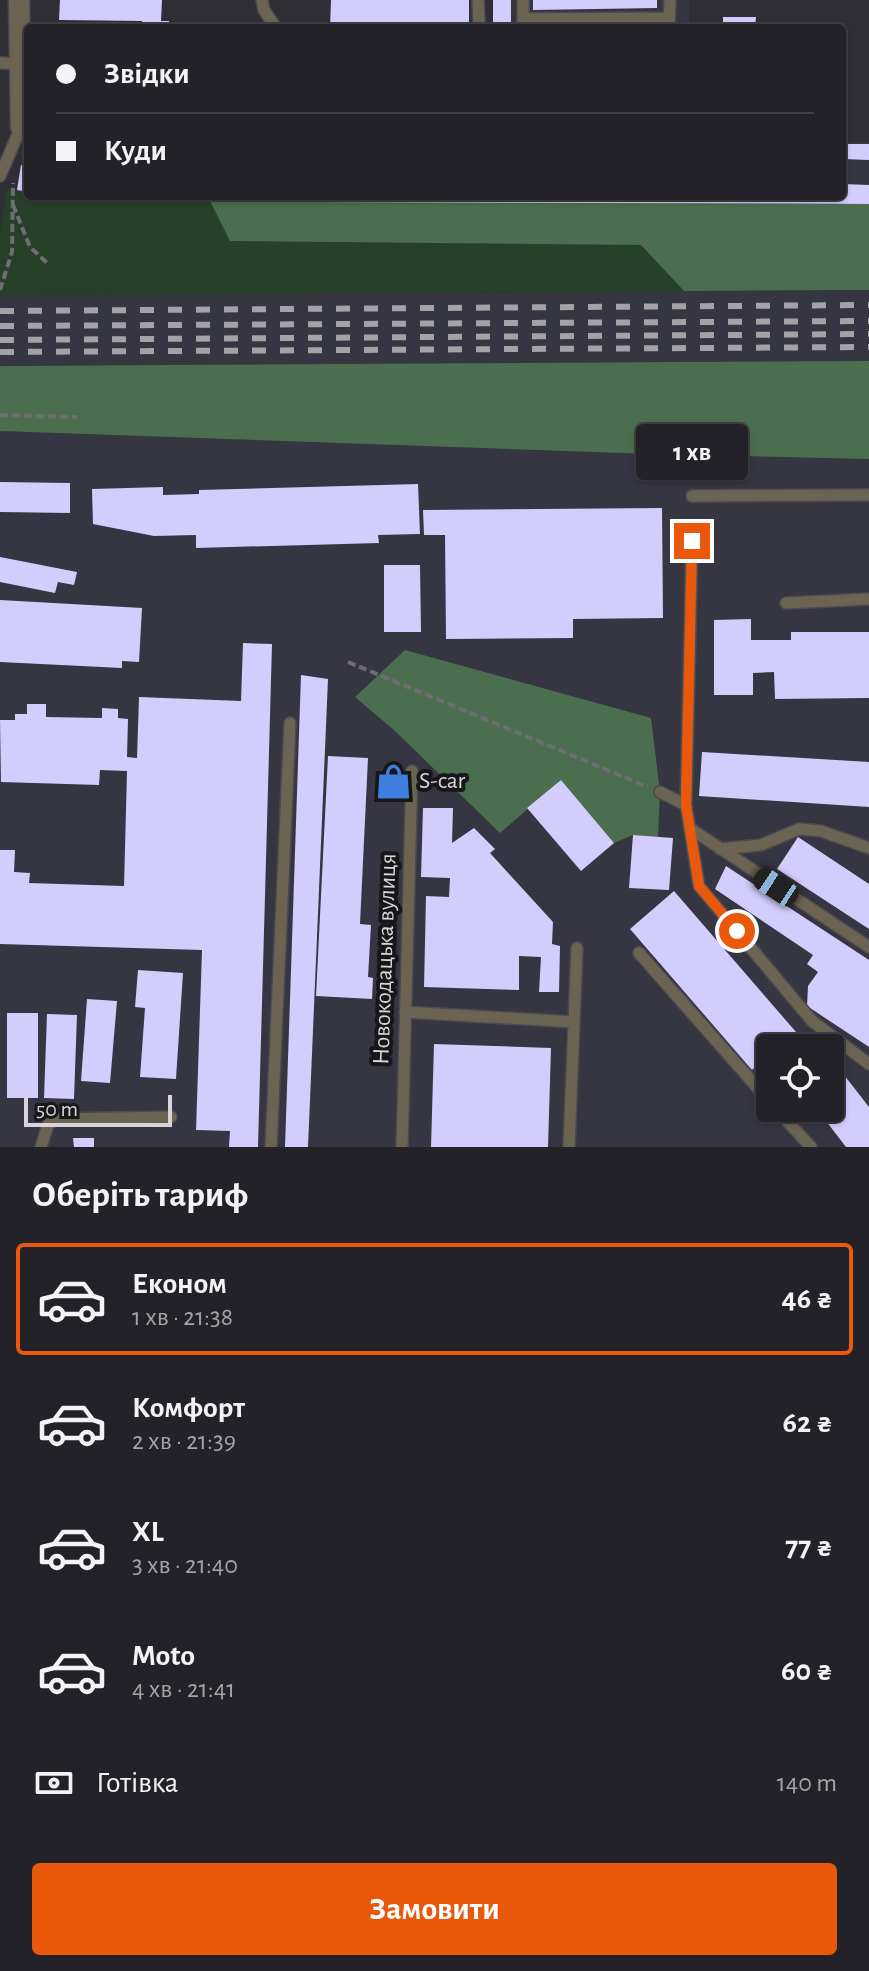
<!DOCTYPE html>
<html lang="uk">
<meta charset="utf-8">
<style>
body{margin:0;font-family:"Alegreya Sans",sans-serif;background:#2f2f34;color:#f1f3f6;height:100vh;display:flex;flex-direction:column;font-size:30px;white-space:nowrap}
*{box-sizing:border-box;margin:0}
p{font-size:26px;color:#a3a4a8}
.icon{flex:none;width:44px;height:44px;fill:none;stroke:currentColor;stroke-width:2;stroke-linecap:round;stroke-linejoin:round}
.map{position:relative;height:1147px;overflow:hidden}
.details{display:flex;flex-direction:column;background:#232228;flex:1}
.details>*{flex:none}
.top-card{position:absolute;left:24px;top:24px;width:822px;height:176px;border-radius:8px;box-shadow:0 2px 6px #0004,0 0 0 2px #403f45;display:grid;align-content:center;height:176px;padding:0 32px;background:#232228}
.fabs{position:absolute;left:756px;top:1034px;display:grid;gap:16px}
.fabs a{display:grid;place-items:center;width:88px;height:88px;border-radius:8px;background:#232228;box-shadow:0 2px 6px #0004,0 0 0 2px #403f45;font-size:40px}
.scale{position:absolute;left:24px;bottom:20px;width:148px;box-sizing:border-box;padding-left:8px;border:4px solid #d6d6da;border-top:0;font-size:22px;line-height:28px;white-space:nowrap;color:#d6d6da;-webkit-text-stroke:6px #17171a;paint-order:stroke}
.end{position:absolute;width:36px;height:36px;margin:-18px;border:10px solid #ea580c;background:#fff;box-shadow:0 0 0 4px #fff}
.from{border-radius:50%}
.bubble{position:absolute;height:56px;border-radius:8px;background:#232228;box-shadow:0 2px 6px #0004,0 0 0 2px #403f45;font-size:26px;font-weight:700;line-height:56px;text-align:center}
.car{position:absolute;width:24px;height:48px;margin:-24px -12px;border-radius:10px;box-shadow:0 0 6px 2px #0007;background:linear-gradient(#222 24%,#8ab4d8 0 40%,#222 0 76%,#8ab4d8 0 86%,#222 0)}
.top-card b{display:flex;align-items:center;gap:28px;height:76px;font-size:30px}
.top-card b+b{border-top:2px solid #403f45}
.top-card i{width:20px;height:20px;background:#f1f3f6}
ul{padding:0;list-style:none}
li{display:flex;align-items:center;gap:24px;height:112px;margin:0 16px 12px;padding:0 16px;border:4px solid transparent;border-radius:8px}
li div{flex:1}
li b{display:block;font-size:30px}
li em{font-style:normal;font-weight:700}
li.on{border-color:#ea580c}
li>.icon{width:72px;height:72px;stroke-width:1.5}
h2{padding:0 32px;font-size:36px;line-height:96px}
.pay{display:flex;align-items:center;gap:20px;height:88px;padding:0 32px;font-size:30px}
.pay p{margin-inline-start:auto}
.cta{display:flex;gap:16px;margin-top:auto;padding:16px 32px}
.cta a{flex:1;height:92px;border-radius:8px;background:#ea580c;color:#fff;font-size:32px;font-weight:700;line-height:92px;text-align:center}
.map>svg:first-child{display:block}
</style>
<div class="map">
<svg width="869" height="1147" viewBox="0 0 869 1147">
<rect width="100%" height="100%" fill="#2f2e35"/>
<!-- built -->
<path fill="#363542" fill-rule="evenodd" d="M493,0h196v28h-196z
M842,142h27v62l-806,-3 -20,-5h799z
M869,290v71l-869,5v-70z
M0,431l651,23 218,4v689h-869zM770,1048h60v60h-60z"/>
<!-- green -->
<path fill="#274129" d="M7,189l21,3v4l35,5h147l21,40 410,4 43,46 -684,5v-64z"/>
<!-- forest -->
<path fill="#4b6f4e" d="M210,201l659,3v86l-185,1 -43,-46 -411,-4z
M869,361v98l-218,-5 -651,-23v-65z
M405,650l246,68 9,74 -2,45 -25,-2 -19,8 -53,-63 -61,53 -105,-102 -40,-34z"/>
<!-- building -->
<path fill="#d2cdfc" d="M60,0h102l-1,21h8v7h-27v-7l-83,-1z
M331,0h138v28h-139z
M493,0h18v28h-18z
M533,0h124v8l-124,2z
M723,17h33l-1,11h-32z
M842,144h27v16l-27,-1z
M21,165l7,1v26l-11,-2z
M842,184l27,1v19l-806,-3 -15,-4 794,-1z
M0,482l70,1v30l-70,-1z
M418,484l2,50 -42,1 1,8 -183,5v-13l-42,1 -61,-12 -1,-35 71,-2v8l36,-1v-4z
M662,508l1,110 -90,1v19l-127,1 -1,-104h-21l-1,-25z
M0,557l77,15 -3,13 -16,-3 -3,11 -55,-11z
M384,565h36l1,67h-37z
M0,600l142,8 -3,54 -17,-1v7l-122,-6z
M751,619v21h40v-8h78v66l-94,1 -1,-27 -21,1v22h-39v-75z
M243,643l29,1 -14,503h-29l1,-16 -34,-1 6,-180 -202,-6v-94h15l-1,22 16,1 -1,10 95,3 3,-115 -27,-1 -1,15 -98,-3 -1,-62h15v-6h12v-10h19v13l56,1v-10l16,1v9l10,1 -1,38 10,1 2,-61 102,4z
M301,675l27,4 -20,468h-23z
M702,752l167,10v45l-170,-11z
M328,756l40,2 -8,166 11,1 -3,52 5,1 -1,21 -56,-3z
M561,780l53,63 -33,28 -54,-63z
M423,808h30l-1,35 22,-15 21,21 -5,4 63,69 -1,22 8,2 -1,46h-20l2,-35 -22,-1v34l-95,-3 2,-91 23,1 1,-19 -29,-1z
M633,835l40,3 -4,52 -40,-2z
M798,837l71,47v45l-92,-60z
M726,866l143,94v87l-62,-41 1,-20 10,-14 -11,-8 6,-9 -98,-66z
M674,891l122,141 -19,16h-7v6l-18,16 -122,-141z
M138,970l45,3 -7,106 -36,-2 5,-69 -10,-1z
M87,999l30,2 -7,82 -29,-2z
M7,1013h31v85h-31z
M47,1014l30,1 -3,84 -30,-1z
M434,1044l117,4 -3,99h-117z
M830,1057l39,50v40h-23l-30,-39h14z
M73,1138h21v9h-20z"/>
<g fill="none" stroke-linecap="round" stroke-linejoin="round">
<defs>
<path id="lane" d="M262,0l2,10 12,18
M523,0v28
M523,19l146,-1
M476,28l3,-4 -1,-24
M669,28l1,-28
M0,63l23,1
M0,176l21,-49
M692,496l177,-1
M786,603l83,-4
M660,792l26,13 13,81 113,135 57,43
M686,805l6,-264
M691,829l178,118
M720,849l41,-4 38,-16 22,2 48,17
M639,953l131,149
M405,1012l169,10
M775,1108l36,39
M41,1147l7,-22 8,-6 115,-2
M271,1147l19,-424
M402,1147l10,-376
M569,1147l8,-199"/>
<path id="street" d="M19,0l2,127"/>
</defs>
<!-- lane casing -->
<use href="#lane" stroke="#4a494f" stroke-width="14"/>
<!-- street casing -->
<use href="#street" stroke="#4a494f" stroke-width="23"/>
<!-- path -->
<path stroke="#6e6d73" stroke-width="4" stroke-dasharray="8 4" stroke-linecap="butt" d="M13,205l17,42 17,16
M0,290l12,-38 1,-69
M0,415l77,2
M348,662l300,125"/>
<!-- lane -->
<use href="#lane" stroke="#6c6452" stroke-width="11"/>
<!-- street -->
<use href="#street" stroke="#6c6452" stroke-width="20"/>
<!-- rail -->
<path stroke="#a3a2a7" stroke-width="6" stroke-dasharray="14 14" stroke-linecap="butt" d="M0,311l869,-6
M0,326l869,-5
M0,340l869,-6
M0,352l869,-5"/>
</g>
<g fill="none" stroke-linecap="round" stroke-linejoin="round">
<!-- route -->
<path stroke="#ea580c" stroke-width="10" d="M692,541l-6,264 13,81 38,45"/>
</g>
<!-- icons -->
<defs>
<symbol id="shop-bare" viewBox="-9 -9 18 18"><path d="M-5-2.5h2.3a2.7 3.5 0 0 1 5.4 0H5L5.5 6h-11ZM-1.5-2.5h3a1.5 2.3 0 0 0-3 0Z" fill="#3f7fe0" stroke="#17171a" stroke-width="2.5" paint-order="stroke"/></symbol>
</defs>
<g fill-rule="evenodd">
<use href="#shop-bare" x="368" y="756" width="51" height="51"/>
</g>
<g text-anchor="middle" dominant-baseline="central" stroke-width="8" stroke-linejoin="round" paint-order="stroke">
<!-- poi labels -->
<g font-size="24" fill="#d6d6da" stroke="#17171a" text-anchor="start">
<text x="419" y="781">S-car</text>
</g>
<!-- street labels -->
<g font-size="24" fill="#d6d6da" stroke="#17171a">
<text transform="translate(385 959) rotate(-88)">Новокодацька вулиця</text>
</g>
</g>
</svg>
<div class="fabs">
<a><svg class="icon" aria-label="locate" viewBox="0 0 24 24"><circle cx="12" cy="12" r="6"/><path d="M12 2v4M12 18v4M2 12h4M18 12h4"/></svg></a>
</div>
<div class="scale">50 m</div>
<i class="end from" style="left:737px;top:931px"></i>
<i class="end" style="left:692px;top:541px"></i>
<div class="bubble" style="left:636px;top:424px;width:112px">1 хв</div>
<i class="car" style="left:776px;top:887px;rotate:303deg"></i>
<div class="top-card">
<b><i class="from"></i>Звідки</b>
<b><i></i>Куди</b>
</div>
</div>
<section class="details">
<h2>Оберіть тариф</h2>
<ul>
<li class="on"><svg class="icon" aria-label="car" viewBox="0 0 24 24"><path d="M5 17H2v-5l4-1 3-4h7l3 4 3 1v5h-3M9 17h6M6 11h13"/><circle cx="7" cy="17" r="2"/><circle cx="17" cy="17" r="2"/></svg><div><b>Економ</b><p>1 хв · 21:38</p></div><em>46 ₴</em></li>
<li><svg class="icon" aria-label="car" viewBox="0 0 24 24"><path d="M5 17H2v-5l4-1 3-4h7l3 4 3 1v5h-3M9 17h6M6 11h13"/><circle cx="7" cy="17" r="2"/><circle cx="17" cy="17" r="2"/></svg><div><b>Комфорт</b><p>2 хв · 21:39</p></div><em>62 ₴</em></li>
<li><svg class="icon" aria-label="car" viewBox="0 0 24 24"><path d="M5 17H2v-5l4-1 3-4h7l3 4 3 1v5h-3M9 17h6M6 11h13"/><circle cx="7" cy="17" r="2"/><circle cx="17" cy="17" r="2"/></svg><div><b>XL</b><p>3 хв · 21:40</p></div><em>77 ₴</em></li>
<li><svg class="icon" aria-label="car" viewBox="0 0 24 24"><path d="M5 17H2v-5l4-1 3-4h7l3 4 3 1v5h-3M9 17h6M6 11h13"/><circle cx="7" cy="17" r="2"/><circle cx="17" cy="17" r="2"/></svg><div><b>Moto</b><p>4 хв · 21:41</p></div><em>60 ₴</em></li>
</ul>
<div class="pay"><svg class="icon" aria-label="cash" viewBox="0 0 24 24"><path d="M3 7h18v10H3z"/><circle cx="12" cy="12" r="2"/></svg>Готівка<p>140 m</p></div>
<div class="cta"><a>Замовити</a></div>
</section>
